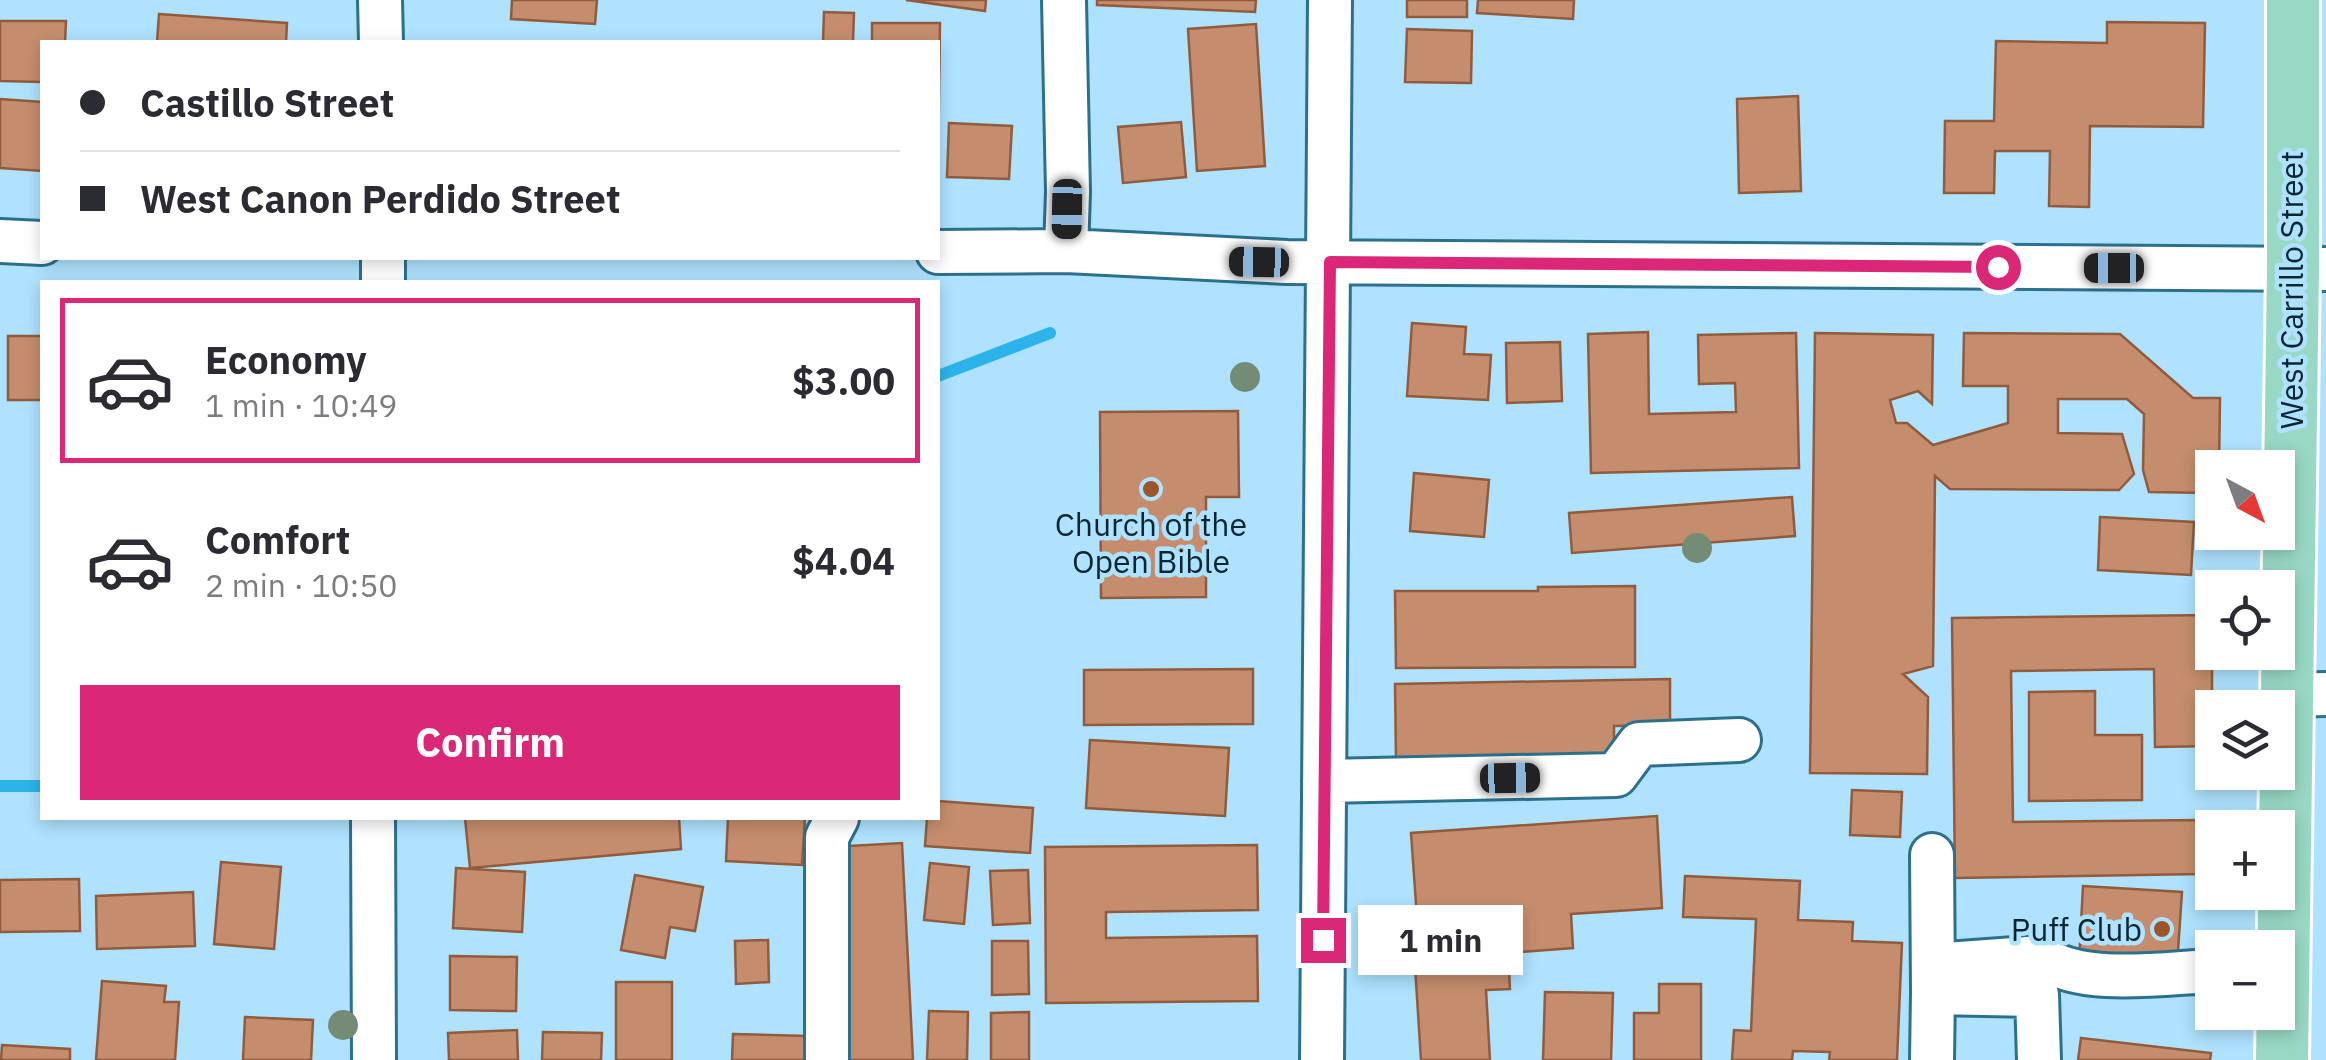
<!DOCTYPE html>
<meta charset="utf-8">
<style>
body{margin:0;font-family:"IBM Plex Sans",sans-serif;background:#f7f7f7;color:#2b2b33;height:100vh;display:flex;flex-direction:column;font-size:38px;white-space:nowrap}
*{box-sizing:border-box;margin:0}
p{font-size:32px;color:#7c7c81}
.icon{flex:none;width:55px;height:55px;fill:none;stroke:currentColor;stroke-width:2;stroke-linecap:round;stroke-linejoin:round}
.map{position:relative;flex:1;overflow:hidden}
.side{position:absolute;left:40px;top:280px;width:900px;height:540px;display:flex;flex-direction:column;background:#fff;border-radius:0px;box-shadow:0 5px 15px #0003}
.side>*{flex:none}
.top-card{position:absolute;left:40px;top:40px;width:900px;height:220px;border-radius:0px;box-shadow:0 5px 15px #0003;display:grid;align-content:center;height:220px;padding:0 40px;background:#fff}
.needle{width:65px;rotate:139deg}
.tools{position:absolute;left:2195px;top:450px;display:grid;gap:20px}
.tools a{display:grid;place-items:center;width:100px;height:100px;border-radius:0px;background:#fff;box-shadow:0 5px 15px #0003;font-size:50px}
.end{position:absolute;width:45px;height:45px;margin:-22px;border:12px solid #db2777;background:#fff;box-shadow:0 0 0 5px #fff}
.from{border-radius:50%}
.bubble{position:absolute;height:70px;border-radius:0px;background:#fff;box-shadow:0 5px 15px #0003;font-size:32px;font-weight:800;line-height:70px;text-align:center}
.car{position:absolute;width:30px;height:60px;margin:-30px -15px;border-radius:12px;box-shadow:0 0 8px 2px #0007;background:linear-gradient(#222 24%,#8ab4d8 0 40%,#222 0 76%,#8ab4d8 0 86%,#222 0)}
.top-card b{display:flex;align-items:center;gap:35px;height:95px;font-size:38px}
.top-card b+b{border-top:2px solid #e1e1e2}
.top-card i{width:25px;height:25px;background:#2b2b33}
ul{padding:18px 0 0;list-style:none}
li{display:flex;align-items:center;gap:30px;height:165px;margin:0 20px 15px;padding:0 20px;border:5px solid transparent;border-radius:0px}
li div{flex:1}
li b{display:block;font-size:38px}
li em{font-style:normal;font-weight:800}
li.current{border-color:#db2777}
li>.icon{width:90px;height:90px;stroke-width:1.5}
.primary-button{display:flex;gap:20px;margin-top:auto;padding:20px 40px}
.primary-button a{flex:1;height:115px;border-radius:0px;background:#db2777;color:#fff;font-size:40px;font-weight:800;line-height:115px;text-align:center}
.map>svg:first-child{display:block}
</style>
<div class="map">
<svg width="2326" height="1060" viewBox="0 0 2326 1060">
<rect width="100%" height="100%" fill="#aee2fe"/>
<g fill="none" stroke-linecap="round" stroke-linejoin="round">
<!-- stream -->
<path stroke="#2cb4ea" stroke-width="12" d="M938,376l112,-43
M0,786h42"/>
</g>
<!-- building -->
<path fill="#c58d6d" stroke="#905c3d" stroke-width="2.5" d="M512,0h85l-2,24 -84,-5z
M906,0h80l-1,11z
M1097,0h159l-1,12 -158,-7z
M1407,0h60v17h-60z
M1478,0h96l-1,19 -96,-6z
M824,12l30,1 -1,29h-30z
M159,14l128,9 -1,19h-129z
M0,21h66l-1,21h-23v40l-42,-1z
M2107,22l98,1 -2,104 -113,-1 -1,81 -40,-1 1,-55h-55l-1,42h-50l1,-72h49l2,-80 111,2z
M872,23h68l-2,145v-126h-66z
M1256,24l9,142 -68,5 -9,-142z
M1407,29l65,2 -1,52 -66,-1z
M1798,96l3,95 -62,2 -2,-94z
M0,99l42,3v69l-42,-3z
M1181,122l5,55 -63,6 -5,-56z
M949,123l63,3 -3,53 -62,-2z
M1412,323l54,4 -2,27 27,1 -3,45 -81,-4z
M1648,332l1,82 87,-2 -1,-29 -36,1 -1,-49 98,-2 3,135 -208,5 -3,-139z
M1815,333l118,2 -1,69 -14,-13 -28,9 6,23h11l26,22 75,-22v-37h-45l1,-53 156,1 73,64h27l-1,70h-7v25l-63,-1 -6,-22 1,-56 -17,-15h-69v34l64,1 12,40 -15,16 -169,-1 -15,-13 -2,190 -30,8 25,23 -1,77 -117,-1z
M8,336h34v64h-34z
M1560,342l2,59 -55,2 -1,-60z
M1238,411l1,86h-33v100l-105,1 -1,-186z
M1414,473l75,7 -5,57 -74,-6z
M1792,497l3,39 -223,17 -3,-40z
M2100,517l94,5 -3,53 -93,-5z
M1635,586v81l-239,1 -1,-77h143v-4z
M2212,615v131l-57,1 -1,-78 -143,2 2,151 187,-2 1,54 -246,4 -3,-260z
M1253,669v55l-169,1v-55z
M1670,679v46l-56,1v30l-218,4 -1,-76z
M2095,691v44h47v65l-113,1v-109z
M1090,740l139,8 -4,68 -139,-8z
M1852,790l50,2 -2,45 -50,-2z
M938,801l95,7 -3,45 -105,-7 2,-28h11z
M1657,816l5,92 -91,6 2,34 -65,5 2,36 -24,1 4,70h-69l-9,-141 5,-1 -6,-85z
M465,818h214l2,31 -211,19z
M728,818h77l-3,47 -76,-4z
M902,843l11,217h-71l-10,-213z
M1257,845l1,65 -152,2v26l151,-2 1,65 -212,2 -1,-156z
M221,862l60,5 -7,82 -60,-5z
M930,863l39,4 -5,57 -40,-4z
M456,868l69,4 -3,60 -69,-4z
M1028,870l2,53 -37,2 -3,-54z
M635,875l68,12 -8,44 -25,-4 -5,31 -44,-8z
M1685,876l115,5 -2,39 55,2 -1,19 50,2 -5,117h-68l1,-8 -37,-1 -1,9h-60l2,-30 17,1 5,-112 -73,-2z
M79,879l1,52 -80,1v-52z
M2083,886l99,6 -5,74 -98,-5z
M193,892l2,54 -98,3 -1,-53z
M768,940l1,42 -33,2 -1,-43z
M992,941h36l1,53 -37,1z
M450,956l67,1 -1,54 -66,-1z
M102,981l64,5 -2,16h15l-4,58h-79z
M616,982h56v78h-56z
M1659,984h42v76h-67v-47h25z
M1545,992l68,1 -2,67h-68z
M929,1011l39,1 -1,48h-40z
M1029,1012v48h-38v-47z
M245,1017l68,3 -2,40h-68z
M517,1030l1,30h-69l-1,-27z
M543,1032l59,1 -1,27h-59z
M733,1034l74,2v24h-75z
M2081,1038l130,15 -1,7h-132z
M2,1045l68,4v11h-69z"/>
<g fill="none" stroke-linecap="round" stroke-linejoin="round">
<defs>
<path id="minor" d="M380,0l1,42
M1064,0l4,192 -2,59
M0,241l42,2
M938,252l128,-1 221,11 1039,7
M383,258v24
M2287,695l39,-1
M1324,781l292,-6 23,-31 100,-4
M373,818l1,242
M1932,855l1,137
M1933,965l108,-8c42,29 122,16 171,14
M827,1060v-223l10,-19
M1322,1060l8,-1060
M1932,1060l1,-67 104,2 2,65"/>
<path id="major" d="M2282,1060l11,-791v-269"/>
</defs>
<!-- minor casing -->
<use href="#minor" stroke="#2c708e" stroke-width="48"/>
<!-- major casing -->
<use href="#major" stroke="#fff" stroke-width="58"/>
<!-- minor -->
<use href="#minor" stroke="#fff" stroke-width="42"/>
<!-- major -->
<use href="#major" stroke="#98d8c5" stroke-width="52"/>
</g>
<!-- trees -->
<g fill="#748c76">
<circle cx="1245" cy="377" r="15"/>
<circle cx="1697" cy="548" r="15"/>
<circle cx="343" cy="1025" r="15"/>
</g>
<g fill="none" stroke-linecap="round" stroke-linejoin="round">
<!-- route -->
<path stroke="#db2777" stroke-width="12" d="M1323,940l7,-678 668,5"/>
</g>
<!-- markers -->
<g fill="#9a552a" stroke="#aee2fe" stroke-width="4">
<circle cx="1151" cy="489" r="10"/>
<circle cx="2162" cy="929" r="10"/>
</g>
<g text-anchor="middle" dominant-baseline="central" stroke-width="9" stroke-linejoin="round" paint-order="stroke">
<!-- street labels -->
<g font-size="32" fill="#092632" stroke="#aee2fe">
<text transform="translate(2291 290) rotate(-90)">West Carrillo Street</text>
</g>
<!-- poi labels -->
<g font-size="32" fill="#092632" stroke="#aee2fe">
<text x="1151" y="524">Church of the<tspan x="1151" dy="37">Open Bible</tspan></text>
<text x="2142" y="929" text-anchor="end">Puff Club</text>
</g>
</g>
</svg>
<div class="tools">
<a><svg class="needle" viewBox="-14 -14 28 28"><path d="M0-13l5 13h-10z" fill="#e53935"/><path d="M0 13l5-13h-10z" fill="#7c7c81"/></svg></a>
<a><svg class="icon" aria-label="locate" viewBox="0 0 24 24"><circle cx="12" cy="12" r="6"/><path d="M12 2v4M12 18v4M2 12h4M18 12h4"/></svg></a>
<a><svg class="icon" aria-label="layers" viewBox="0 0 24 24"><path d="M12 4l9 5-9 5-9-5zM3 14l9 5 9-5"/></svg></a>
<a>+</a>
<a>−</a>
</div>
<i class="end from" style="left:1998px;top:267px"></i>
<i class="end" style="left:1323px;top:940px"></i>
<div class="bubble" style="left:1358px;top:905px;width:165px">1 min</div>
<i class="car" style="left:1067px;top:209px;rotate:181deg"></i>
<i class="car" style="left:1259px;top:262px;rotate:271deg"></i>
<i class="car" style="left:2114px;top:268px;rotate:270deg"></i>
<i class="car" style="left:1510px;top:778px;rotate:89deg"></i>
<div class="top-card">
<b><i class="from"></i>Castillo Street</b>
<b><i></i>West Canon Perdido Street</b>
</div>
<section class="side">
<ul>
<li class="current"><svg class="icon" aria-label="car" viewBox="0 0 24 24"><path d="M5 17H2v-5l4-1 3-4h7l3 4 3 1v5h-3M9 17h6M6 11h13"/><circle cx="7" cy="17" r="2"/><circle cx="17" cy="17" r="2"/></svg><div><b>Economy</b><p>1 min · 10:49</p></div><em>$3.00</em></li>
<li><svg class="icon" aria-label="car" viewBox="0 0 24 24"><path d="M5 17H2v-5l4-1 3-4h7l3 4 3 1v5h-3M9 17h6M6 11h13"/><circle cx="7" cy="17" r="2"/><circle cx="17" cy="17" r="2"/></svg><div><b>Comfort</b><p>2 min · 10:50</p></div><em>$4.04</em></li>
</ul>
<div class="primary-button"><a>Confirm</a></div>
</section>
</div>
